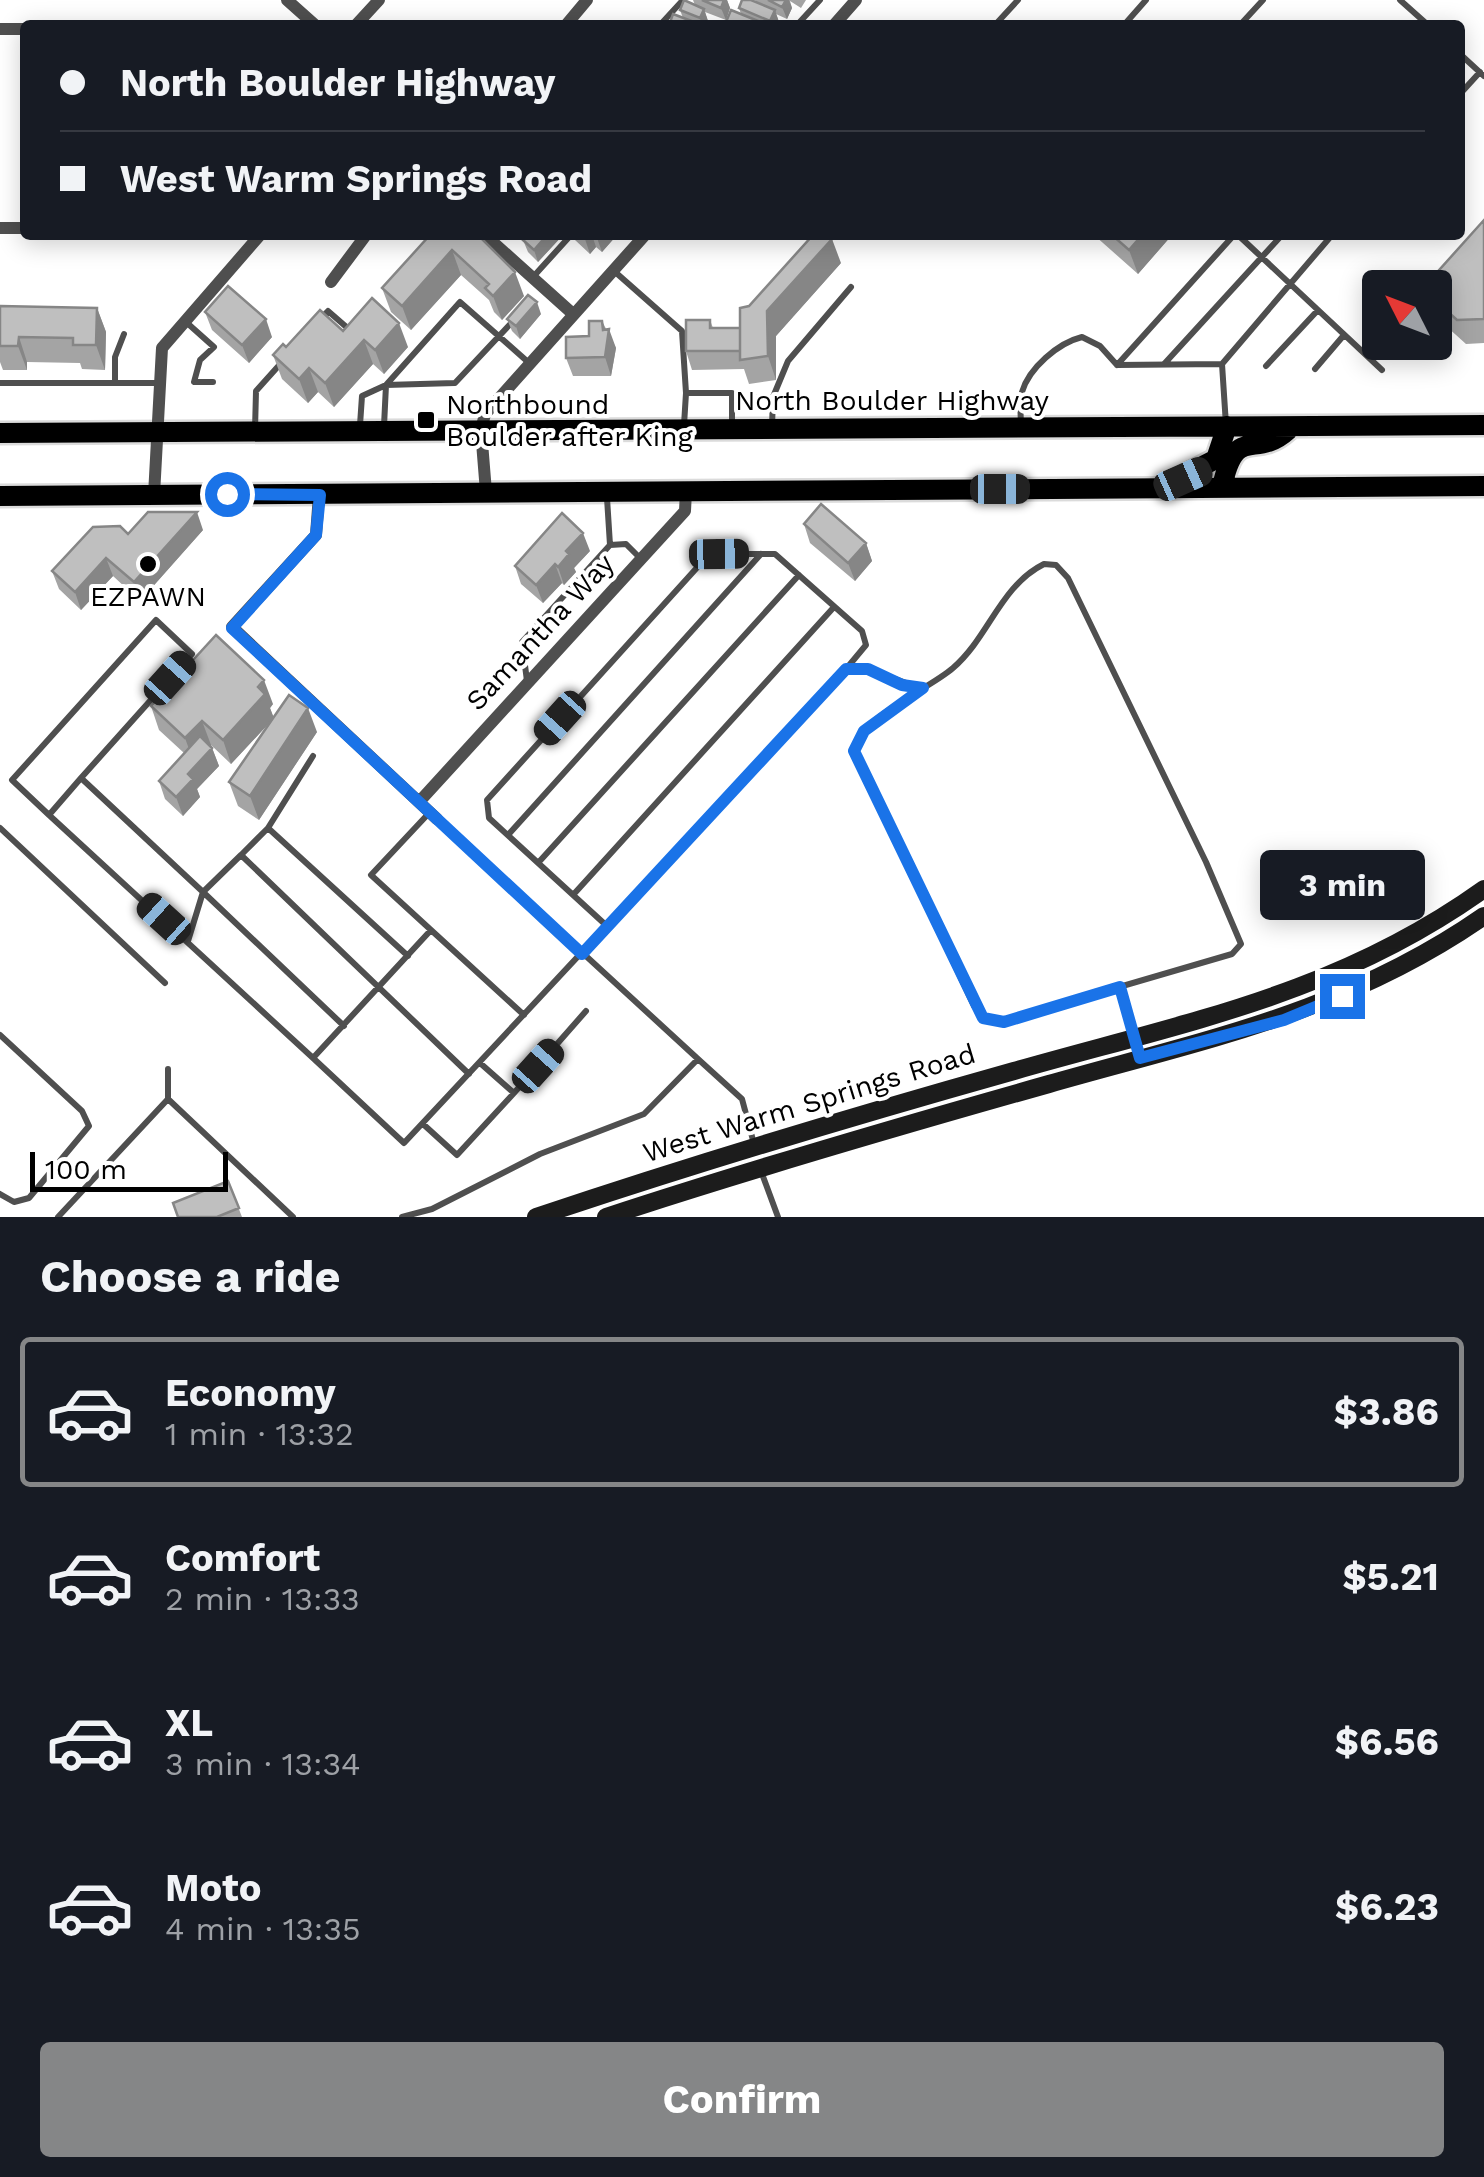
<!DOCTYPE html>
<meta charset="utf-8">
<style>
body{margin:0;font-family:"Work Sans",sans-serif;background:#20242c;color:#f1f3f6;height:100vh;display:flex;flex-direction:column;font-size:38px;white-space:nowrap}
*{box-sizing:border-box;margin:0}
p{font-size:32px;color:#9ea1a6}
.icon{flex:none;width:55px;height:55px;fill:none;stroke:currentColor;stroke-width:2;stroke-linecap:round;stroke-linejoin:round}
.map{position:relative;height:1217px;overflow:hidden}
.sheet{display:flex;flex-direction:column;background:#171b24;flex:1}
.sheet>*{flex:none}
.top-card{position:absolute;left:20px;top:20px;width:1445px;height:220px;border-radius:10px;box-shadow:0 5px 25px #0003;display:grid;align-content:center;height:220px;padding:0 40px;background:#171b24}
.needle{width:65px;rotate:312deg}
.fabs{position:absolute;left:1362px;top:270px;display:grid;gap:20px}
.fabs a{display:grid;place-items:center;width:90px;height:90px;border-radius:10px;background:#171b24;box-shadow:0 5px 25px #0003;font-size:50px}
.scale{position:absolute;left:30px;bottom:25px;width:198px;box-sizing:border-box;padding-left:10px;border:5px solid #000;border-top:0;font-size:28px;line-height:35px;white-space:nowrap;color:#000;-webkit-text-stroke:8px #fff;paint-order:stroke}
.end{position:absolute;width:45px;height:45px;margin:-22px;border:12px solid #1a73e8;background:#fff;box-shadow:0 0 0 5px #fff}
.from{border-radius:50%}
.bubble{position:absolute;height:70px;border-radius:10px;background:#171b24;box-shadow:0 5px 25px #0003;font-size:32px;font-weight:700;line-height:70px;text-align:center}
.car{position:absolute;width:30px;height:60px;margin:-30px -15px;border-radius:12px;box-shadow:0 0 8px 2px #0007;background:linear-gradient(#222 24%,#8ab4d8 0 40%,#222 0 76%,#8ab4d8 0 86%,#222 0)}
.top-card b{display:flex;align-items:center;gap:35px;height:95px;font-size:38px}
.top-card b+b{border-top:2px solid #363941}
.top-card i{width:25px;height:25px;background:#f1f3f6}
ul{padding:0;list-style:none}
li{display:flex;align-items:center;gap:30px;height:150px;margin:0 20px 15px;padding:0 20px;border:5px solid transparent;border-radius:10px}
li div{flex:1}
li b{display:block;font-size:38px}
li em{font-style:normal;font-weight:700}
li.on{border-color:#858687}
li>.icon{width:90px;height:90px;stroke-width:1.5}
h2{padding:0 40px;font-size:45px;line-height:120px}
.cta{display:flex;gap:20px;margin-top:auto;padding:20px 40px}
.cta a{flex:1;height:115px;border-radius:10px;background:#858687;color:#fff;font-size:40px;font-weight:700;line-height:115px;text-align:center}
.map>svg:first-child{display:block}
</style>
<div class="map">
<svg width="1484" height="1217" viewBox="0 0 1484 1217">
<rect width="100%" height="100%" fill="#fff"/>
<g fill="none" stroke-linecap="round" stroke-linejoin="round">
<defs>
<path id="primary" d="M0,433l1484,-8
M1172,482l44,-23 11,-33
M1222,487c14,-65 32,-26 66,-57
M0,496l1484,-10"/>
</defs>
<!-- primary casing -->
<use href="#primary" stroke="#dbdbdb" stroke-width="25"/>
<!-- lane -->
<path stroke="#4f4f4f" stroke-width="6" d="M1400,0l28,25
M660,25l23,-25
M797,25l23,-25
M995,25l23,-25
M1124,25l22,-25
M1240,25l23,-25
M1460,54l24,22
M1460,94l20,-22
M1238,235l144,135
M614,271l68,60 4,62
M533,277l38,-42
M320,319l8,-8 23,20
M186,322l28,25 -14,13 -6,22h19
M1165,363l117,-128
M1222,364l-105,1 117,-130
M1266,366l52,-56
M1315,369l29,-34
M0,383h159
M115,383v-26l9,-23
M773,397l15,-36 63,-74
M750,398l23,-1 -1,30
M360,425l2,-29 24,-11 69,-2 60,-64
M684,425l2,-32h46v34
M1226,425l-4,-61 110,-129
M384,426l2,-41 74,-83 68,60
M1021,426c0,-10 -2,-24 1,-34 7,-24 36,-49 60,-55l18,9 17,19
M255,430l1,-39 26,-29
M610,545l16,-1 15,15
M1044,564l12,1 12,13 138,284 35,82 -9,10 -236,69 -13,-5 -9,-12 -120,-255c5,-34 74,-61 99,-83 36,-31 47,-82 91,-104z
M847,669h21l52,19
M527,681l-5,-39 88,-97 -3,-47
M313,756l-45,72 140,128
M430,812l-59,63 60,55
M49,815l-37,-35 144,-160 36,34 -111,124
M438,820l260,239
M0,828l165,155
M268,828l-27,27 228,219
M508,835l253,-281
M241,855l-38,37 141,134
M538,863l261,-288
M573,895l261,-288
M188,941l15,-49 -122,-114 -32,37 264,243
M1120,987l20,70
M524,1015l-93,-85 -118,128 91,85 442,-474 20,-24 -4,-14 -87,-77h-56l-16,7 -216,239 2,18 119,109
M0,1035l82,76 7,15 -60,72 -15,4 -14,-8
M480,1063l34,30 72,-82
M168,1099v-30
M423,1124l34,31 57,-62
M761,1171l17,46
M58,1217l110,-118 125,118
M402,1217l30,-8 108,-55 104,-40 54,-55 44,40 12,45"/>
<!-- street -->
<path stroke="#4f4f4f" stroke-width="12" d="M287,0l28,25
M356,25l23,-25
M566,25l21,-25
M834,25l22,-25
M0,29h25
M0,228h25
M485,235l88,79
M331,282l35,-47
M486,492l-5,-62 4,-16 160,-179
M154,495l8,-147 98,-113
M319,495l-3,40 -84,92 205,192
M419,802l266,-291 1,-20"/>
<!-- secondary -->
<path stroke="#1c1c1c" stroke-width="18" d="M536,1217c158,-53 318,-101 478,-146 171,-49 322,-76 470,-182
M606,1217c146,-48 294,-91 443,-133 158,-45 297,-72 435,-168"/>
<!-- primary -->
<use href="#primary" stroke="#000" stroke-width="20"/>
</g>
<!-- wall -->
<path fill="#a4a4a4" d="M693,0h34l3,8 -4,12 -21,-8 3,9 -1,4h-38l14,-7 -3,-8 15,-5z
M755,0h51l-5,8 -11,-7 2,7 -5,11 -11,-5 3,8 -1,3h-51l-1,-3 15,-8 -2,-6 17,-6z
M1484,220v123l-18,1 -31,-28v-28z
M430,235l94,61 -22,24 -8,-8 -5,-12 -28,-25 -50,55 -20,-18 -9,-24z
M563,235l-25,27 -10,-10 -5,-12z
M573,235h44l-15,17 -6,-5 -6,7 -15,-14z
M1094,235h78l-34,39z
M841,263l-65,73v44l-27,4 -5,-15 -52,1 -6,-19 24,-31 3,8h27l9,-22z
M0,306l97,2 9,24 -1,38 -23,-1 -2,-6 -53,-1v8h-24l-3,-8z
M205,312l67,25 -23,26 -37,-33z
M541,314l-21,25 -8,-8 -5,-12z
M602,321l14,27 -5,28h-38l-7,-18z
M343,331l65,16 -24,27 -11,-10 -39,43 -16,-15 -10,11 -26,-24 -9,-24 13,-8z
M804,524l62,19 6,18 -17,20 -45,-38z
M203,530l-63,71 -27,-25 -32,34 -22,-21 -7,-18 76,-37z
M590,551l-16,17 2,4 -12,13 -2,-2 -19,20 -22,-19 -6,-18z
M273,704l-3,4 3,9 44,15 -58,88 -21,-14 -9,-24 41,-60 -39,42 -20,-19 8,21 -22,23 3,8 -17,19 -18,-17 -6,-18 25,-28 -25,-23 -8,-24z
M228,1181l14,36h-64z"/>
<!-- shaded-wall -->
<path fill="#868686" d="M724,0h3l3,8 -4,12 -5,-12z
M786,0h3l3,8 -5,11 -5,-12z
M704,9l4,12 -1,4h-5l-2,-7z
M775,10l4,12 -1,3h-6l-2,-4z
M547,235h16l-25,27 -4,-12z
M592,235l4,12 -6,7 -6,-18z
M596,235h21l-15,17z
M1142,235h30l-34,39 -9,-24z
M832,239l9,24 -65,73v44l-8,-24 -1,-45z
M452,250l9,25 -50,55 -9,-24z
M515,272l9,24 -22,24 -9,-24z
M537,302l4,12 -21,25 -4,-13z
M97,308l9,24 -1,38 -9,-25z
M266,319l6,18 -23,26 -7,-18z
M602,321l6,15 1,-7 7,19 -5,28 -6,-19z
M399,323l9,24 -24,27 -9,-24z
M19,337l8,25v8l-9,-24z
M364,340l9,24 -39,43 -9,-24z
M309,368l9,24 -10,11 -9,-24z
M197,512l6,18 -63,71 -6,-19z
M583,533l7,18 -16,17 2,4 -12,13 -6,-18 8,-16z
M866,543l6,18 -17,20 -7,-18z
M106,558l7,18 -32,34 -6,-18z
M555,564l7,19 -19,20 -7,-18z
M264,680l9,24 -3,4 4,10 -43,46 -8,-24z
M308,708l9,24 -58,88 -9,-24z
M202,721l9,24 -17,18 -9,-25z
M212,748l7,18 -22,23 3,8 -17,19 -7,-19 12,-23z"/>
<!-- building -->
<path fill="#bfbfbf" stroke="#868686" stroke-width="2.5" d="M684,0l20,9 -4,9 -20,-8z
M702,0h22l-3,8z
M742,0h9l24,10 -5,11 -31,-13z
M768,0h18l-4,7z
M731,10l32,13 -1,2h-29l-7,-3z
M673,14l29,11h-33z
M1484,220v99l-27,1 -22,-20v-12h-12z
M430,235h48l37,37 -22,24 -8,-8 4,-4 -37,-34 -50,56 -20,-18z
M527,235h20l-13,15 -11,-10z
M813,235h15l4,4 -65,72 1,45 -28,4v-52l9,-2z
M1112,235h30l-13,15z
M228,286l38,33 -24,26 -37,-33z
M528,295l9,7 -21,24 -9,-7z
M372,298l27,25 -24,27 -11,-10 -39,43 -16,-15 -10,11 -26,-24 10,-11 3,3 34,-37 23,21z
M0,306l97,2 -1,37h-23v-7l-54,-1 -1,9h-18z
M686,320h24v8h30v23h-54z
M589,321h13l1,9 6,-1 -4,28 -39,1v-21l23,-1z
M821,504l45,39 -18,20 -44,-39z
M148,512h49l-63,70 -28,-24 -31,34 -23,-21 41,-44 27,-1 8,8z
M562,513l21,20 -17,18 3,3 -11,13 -3,-3 -19,21 -21,-19z
M216,635l48,45 -6,7 7,7 -42,46 -21,-19 -17,17 -34,-32z
M289,695l19,13 -58,88 -21,-14z
M200,736l12,12 -24,26 5,5 -17,18 -17,-16z
M228,1181l11,27 -22,9h-39l-5,-14z"/>
<g fill="none" stroke-linecap="round" stroke-linejoin="round">
<!-- route -->
<path stroke="#1a73e8" stroke-width="12" d="M227,494l93,1 -4,40 -84,93 350,326 264,-285h22l34,16 21,3 -59,43 -10,20 129,267 21,4 116,-35 20,71 144,-38 58,-24"/>
</g>
<!-- markers -->
<g fill="#000" stroke="#fff" stroke-width="4">
<rect x="416" y="410" width="20" height="20" rx="5"/>
<circle cx="148" cy="564" r="10"/>
</g>
<g text-anchor="middle" dominant-baseline="central" stroke-width="8" stroke-linejoin="round" paint-order="stroke">
<!-- street labels -->
<g font-size="28" fill="#000" stroke="#fff">
<text x="892" y="400">North Boulder Highway</text>
<text transform="translate(540 632) rotate(-47)">Samantha Way</text>
<text transform="translate(809 1103) rotate(-17)">West Warm Springs Road</text>
</g>
<!-- poi labels -->
<g font-size="28" fill="#000" stroke="#fff" text-anchor="start">
<text x="446" y="404">Northbound<tspan x="446" dy="32">Boulder after King</tspan></text>
<text x="148" y="596" text-anchor="middle">EZPAWN</text>
</g>
</g>
</svg>
<div class="fabs">
<a><svg class="needle" viewBox="-14 -14 28 28"><path d="M0-13l5 13h-10z" fill="#e53935"/><path d="M0 13l5-13h-10z" fill="#9ea1a6"/></svg></a>
</div>
<div class="scale">100 m</div>
<i class="end from" style="left:227px;top:494px"></i>
<i class="end" style="left:1342px;top:996px"></i>
<div class="bubble" style="left:1260px;top:850px;width:165px">3 min</div>
<i class="car" style="left:1183px;top:479px;rotate:66deg"></i>
<i class="car" style="left:1000px;top:489px;rotate:90deg"></i>
<i class="car" style="left:719px;top:554px;rotate:89deg"></i>
<i class="car" style="left:170px;top:678px;rotate:42deg"></i>
<i class="car" style="left:560px;top:718px;rotate:222deg"></i>
<i class="car" style="left:164px;top:919px;rotate:312deg"></i>
<i class="car" style="left:538px;top:1066px;rotate:42deg"></i>
<div class="top-card">
<b><i class="from"></i>North Boulder Highway</b>
<b><i></i>West Warm Springs Road</b>
</div>
</div>
<section class="sheet">
<h2>Choose a ride</h2>
<ul>
<li class="on"><svg class="icon" aria-label="car" viewBox="0 0 24 24"><path d="M5 17H2v-5l4-1 3-4h7l3 4 3 1v5h-3M9 17h6M6 11h13"/><circle cx="7" cy="17" r="2"/><circle cx="17" cy="17" r="2"/></svg><div><b>Economy</b><p>1 min · 13:32</p></div><em>$3.86</em></li>
<li><svg class="icon" aria-label="car" viewBox="0 0 24 24"><path d="M5 17H2v-5l4-1 3-4h7l3 4 3 1v5h-3M9 17h6M6 11h13"/><circle cx="7" cy="17" r="2"/><circle cx="17" cy="17" r="2"/></svg><div><b>Comfort</b><p>2 min · 13:33</p></div><em>$5.21</em></li>
<li><svg class="icon" aria-label="car" viewBox="0 0 24 24"><path d="M5 17H2v-5l4-1 3-4h7l3 4 3 1v5h-3M9 17h6M6 11h13"/><circle cx="7" cy="17" r="2"/><circle cx="17" cy="17" r="2"/></svg><div><b>XL</b><p>3 min · 13:34</p></div><em>$6.56</em></li>
<li><svg class="icon" aria-label="car" viewBox="0 0 24 24"><path d="M5 17H2v-5l4-1 3-4h7l3 4 3 1v5h-3M9 17h6M6 11h13"/><circle cx="7" cy="17" r="2"/><circle cx="17" cy="17" r="2"/></svg><div><b>Moto</b><p>4 min · 13:35</p></div><em>$6.23</em></li>
</ul>
<div class="cta"><a>Confirm</a></div>
</section>
